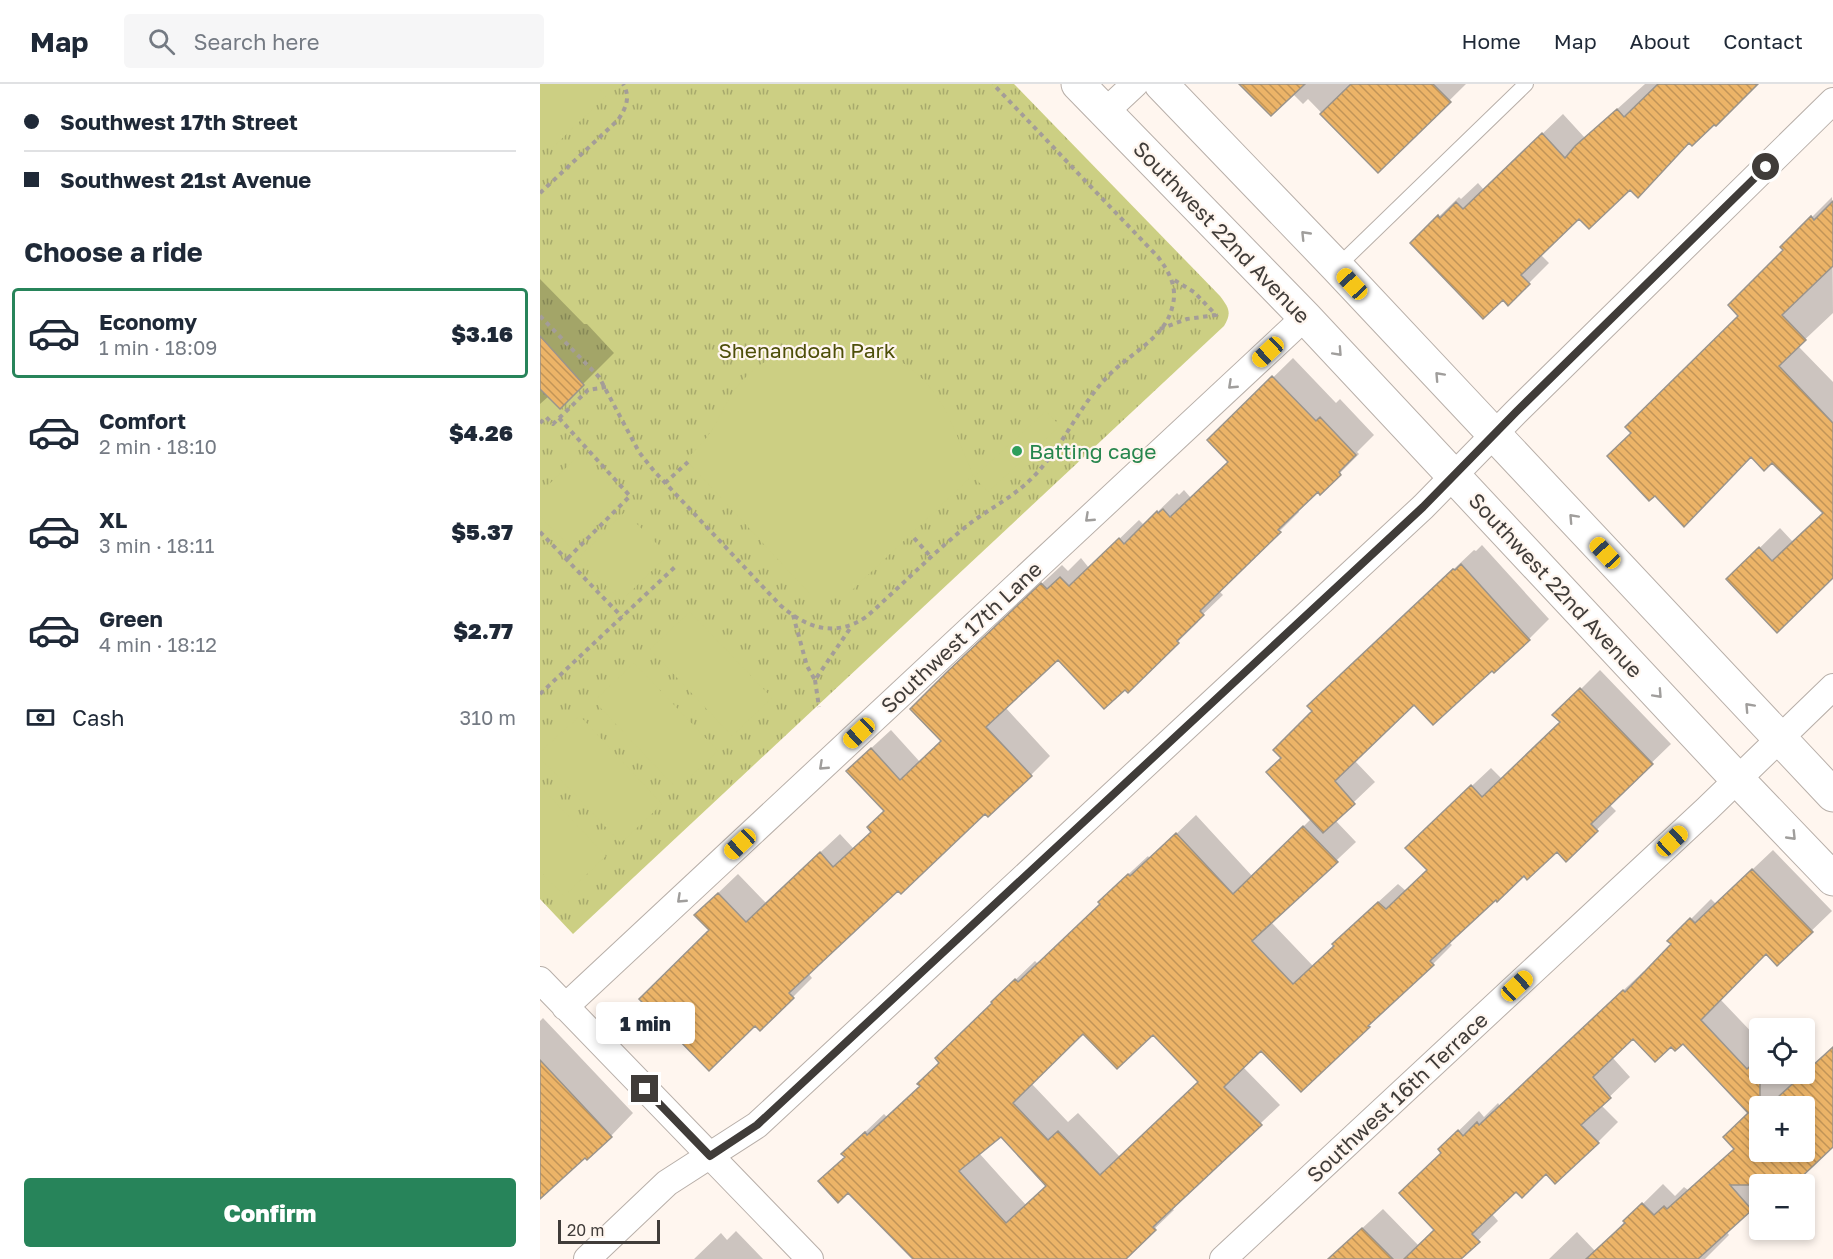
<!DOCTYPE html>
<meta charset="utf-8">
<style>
body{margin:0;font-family:"Golos Text",sans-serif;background:#f6f6f7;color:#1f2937;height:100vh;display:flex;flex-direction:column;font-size:22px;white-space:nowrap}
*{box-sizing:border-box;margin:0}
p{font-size:20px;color:#747a83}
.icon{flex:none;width:33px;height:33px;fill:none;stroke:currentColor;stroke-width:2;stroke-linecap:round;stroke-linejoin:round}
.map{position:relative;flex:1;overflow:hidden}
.panel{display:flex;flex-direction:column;background:#fff;width:540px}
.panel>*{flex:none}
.hud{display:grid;align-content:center;height:132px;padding:0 24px;background:#fff}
.buttons{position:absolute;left:1209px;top:934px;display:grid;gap:12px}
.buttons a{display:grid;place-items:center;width:66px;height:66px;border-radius:6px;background:#fff;box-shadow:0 3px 9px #0003;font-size:30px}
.scale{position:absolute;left:18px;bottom:15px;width:102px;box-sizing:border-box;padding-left:6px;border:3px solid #403c39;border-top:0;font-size:16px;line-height:21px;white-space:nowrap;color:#403c39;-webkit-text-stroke:4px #fff6ef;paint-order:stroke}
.end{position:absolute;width:27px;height:27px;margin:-14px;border:8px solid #403c39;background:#fff;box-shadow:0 0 0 3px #fff}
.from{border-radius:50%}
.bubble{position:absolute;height:42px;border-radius:6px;background:#fff;box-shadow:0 3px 9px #0003;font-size:20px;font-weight:800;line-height:42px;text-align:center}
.car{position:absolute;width:18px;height:36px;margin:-18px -9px;border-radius:8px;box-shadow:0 0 4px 2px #0007;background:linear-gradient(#f5c518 24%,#345 0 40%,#f5c518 0 76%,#345 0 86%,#f5c518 0)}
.hud b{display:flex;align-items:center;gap:21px;height:57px;font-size:22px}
.hud b+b{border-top:2px solid #e0e1e3}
.hud i{width:15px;height:15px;background:#1f2937}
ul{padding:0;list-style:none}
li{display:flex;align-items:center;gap:18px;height:90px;margin:0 12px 9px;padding:0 12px;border:3px solid transparent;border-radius:6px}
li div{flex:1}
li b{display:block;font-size:22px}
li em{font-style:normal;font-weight:800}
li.current{border-color:#27845a}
li>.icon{width:54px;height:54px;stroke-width:1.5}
h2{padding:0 24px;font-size:27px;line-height:72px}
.pay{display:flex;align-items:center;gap:15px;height:66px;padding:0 24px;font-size:22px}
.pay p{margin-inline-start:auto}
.button{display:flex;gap:12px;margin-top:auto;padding:12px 24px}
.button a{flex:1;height:69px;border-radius:6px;background:#27845a;color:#fff;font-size:24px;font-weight:800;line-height:69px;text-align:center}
header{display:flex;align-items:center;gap:36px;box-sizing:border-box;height:84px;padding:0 30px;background:#fff;border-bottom:2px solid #e0e1e3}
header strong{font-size:28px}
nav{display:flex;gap:33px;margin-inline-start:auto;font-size:21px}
.search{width:420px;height:54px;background:#f6f6f7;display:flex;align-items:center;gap:15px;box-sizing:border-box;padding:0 21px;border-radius:6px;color:#747a83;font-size:22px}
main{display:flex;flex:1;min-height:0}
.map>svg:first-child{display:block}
</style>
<header>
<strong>Map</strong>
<div class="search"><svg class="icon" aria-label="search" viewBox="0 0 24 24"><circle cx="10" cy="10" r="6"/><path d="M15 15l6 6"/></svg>Search here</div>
<nav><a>Home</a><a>Map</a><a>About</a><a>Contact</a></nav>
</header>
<main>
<section class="panel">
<div class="hud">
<b><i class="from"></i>Southwest 17th Street</b>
<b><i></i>Southwest 21st Avenue</b>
</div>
<h2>Choose a ride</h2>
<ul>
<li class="current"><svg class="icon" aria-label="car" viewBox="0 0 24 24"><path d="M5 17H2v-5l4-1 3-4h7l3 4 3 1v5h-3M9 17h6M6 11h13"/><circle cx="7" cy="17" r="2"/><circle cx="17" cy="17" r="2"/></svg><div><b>Economy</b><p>1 min · 18:09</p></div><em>$3.16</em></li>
<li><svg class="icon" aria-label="car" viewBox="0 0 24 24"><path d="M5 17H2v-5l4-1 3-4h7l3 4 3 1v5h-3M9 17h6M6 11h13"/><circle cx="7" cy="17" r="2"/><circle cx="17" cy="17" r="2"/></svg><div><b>Comfort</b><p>2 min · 18:10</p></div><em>$4.26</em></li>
<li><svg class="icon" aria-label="car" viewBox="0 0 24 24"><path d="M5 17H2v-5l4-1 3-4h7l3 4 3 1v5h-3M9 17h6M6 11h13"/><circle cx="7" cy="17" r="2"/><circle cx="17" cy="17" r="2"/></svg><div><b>XL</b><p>3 min · 18:11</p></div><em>$5.37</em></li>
<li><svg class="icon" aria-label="car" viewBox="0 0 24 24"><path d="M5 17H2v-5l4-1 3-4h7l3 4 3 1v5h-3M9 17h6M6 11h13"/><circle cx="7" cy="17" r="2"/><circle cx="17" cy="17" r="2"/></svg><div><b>Green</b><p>4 min · 18:12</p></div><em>$2.77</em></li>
</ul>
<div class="pay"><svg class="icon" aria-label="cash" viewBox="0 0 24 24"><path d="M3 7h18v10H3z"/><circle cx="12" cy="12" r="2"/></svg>Cash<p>310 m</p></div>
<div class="button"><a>Confirm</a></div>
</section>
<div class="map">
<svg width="1293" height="1175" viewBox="0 0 1293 1175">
<defs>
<pattern id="grass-tufts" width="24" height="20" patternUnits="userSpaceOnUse" patternTransform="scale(1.5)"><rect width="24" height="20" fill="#cccf83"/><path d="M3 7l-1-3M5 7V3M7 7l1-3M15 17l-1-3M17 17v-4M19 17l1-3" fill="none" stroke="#a7a96c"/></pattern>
<pattern id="building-back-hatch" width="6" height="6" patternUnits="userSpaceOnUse" patternTransform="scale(1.5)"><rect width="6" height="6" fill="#ecb468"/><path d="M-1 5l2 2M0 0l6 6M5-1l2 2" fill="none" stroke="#c19457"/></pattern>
</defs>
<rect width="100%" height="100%" fill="#fff6ef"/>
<!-- grass -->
<path fill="url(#grass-tufts)" d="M0,0h474l206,212c9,12 12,17 4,30l-651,608 -33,-35z"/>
<!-- pitch -->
<path fill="#cccf83" d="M0,0h55l11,12 -55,53 -11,-11z
M283,258c44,0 82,13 110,49 18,24 28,56 40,84l-124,118h-40l-123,-133c10,-11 22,-22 29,-35 4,-7 7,-14 11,-21 23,-41 53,-53 97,-62z
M506,327l14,15 -72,66 -14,-15z
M34,376l44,44 -47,44 -31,-32v-23z
M85,428l43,43 -47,46 -42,-44z
M150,528l82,86 -40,38 -82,-87z
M94,579l84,88 -41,38 -83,-88z
M40,632l82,88 -41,39 -81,-85v-6z
M0,702l66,70 -42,40 -24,-25z"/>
<!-- shadow -->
<path fill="#0003" fill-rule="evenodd" d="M701,0h225l-88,87 -70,-72 -5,5 -10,-10z
M1105,0h111l-42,38 -84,66 -50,29 -40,37 9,9 -41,41 -5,-6 -91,-55 47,-46 2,2 17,-16 6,7 79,-76 22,24z
M1292,113l1,116 -35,33 35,36v194l-105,3 52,-51 13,14 31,-30 -52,-51 -21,-6 -119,-22 108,-117 45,-66 -3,-3z
M0,195l44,45h3l27,29 -54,54 -11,-11 -9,8z
M753,274l43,45 4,-4 34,36 -17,17 2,2 -38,38 -3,-2 -21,20 2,2 -80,79 4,4 -27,26 2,1 -70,69 -70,-33 -53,49 45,49 -19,19 -46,37 -87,77 -90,84 4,5 -19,19 -82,-67 5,-35 22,-21 28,29 74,-69 13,14 20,-17 12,-20 -18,-59 24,-22 29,32 23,-22 26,-89 93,-86 6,6 13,-13 8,10 50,-48 5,5 33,-32 2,2 5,-5 7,8 38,-37 -20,-21z
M942,461l67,74 -20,20 -37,30 -77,34 -61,57 21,22 -40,38 21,22 -85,80 42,44 40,-41 45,-41 8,7 22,-21 -2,-41 65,-61 11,11 59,-57 -6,-7 45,-45 71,74 -62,60 7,7 -50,49 -9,-10 -33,24 -28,24 -47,44 3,3 -19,19 -132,126 -40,-41 -18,18 37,38 -109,103 3,2 -51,49h-208l-53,-124 22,-21 3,3 34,-31 91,-103 23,-22 3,3 63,-61 18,-20 29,-27 2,3 46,-44 57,62 59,-59 -29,-60 47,-72 144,-136 2,1zM543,948l70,1 47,49 -80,75 -42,-44 -10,9 -37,-39zM461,1051l47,50 -22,20 -47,-52z
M1233,766l59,61 -55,53 -11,-12 -46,47 40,42v33h31l5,6 37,-33v98l-43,40h-30v16l-34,30 3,4 -24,24h-156l28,-27 18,19 68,-67 12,12 9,-9 4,3 47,-42 15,-36 -67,-70 -12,3 -38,-8 -21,20 18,20 -29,28 17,17 -20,20 -82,48 -24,24 6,7 -39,38h-130l54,-50 36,37 17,-16 7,-78 -3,-3 39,-38 5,6 14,-14 2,3 144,-135 2,2 28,-29 -5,-3 42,-42 5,5zM1220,1023h44v45h-44z
M3,934l90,95 -22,23 -71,57v-172z
M196,1147l27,28h-69l27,-26 6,7z"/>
<!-- building -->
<path fill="url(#building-back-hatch)" stroke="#9a948c" stroke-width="1.5" fill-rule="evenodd" d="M699,0h66l-34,32z
M811,0h82l18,18 -73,71 -58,-59z
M1118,0h100l-42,42 -2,-1 -22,21 -3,-3 -51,55 -8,-8 -41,39 -10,-10 -58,56 9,9 -22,22 -5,-6 -20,19 -73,-76 28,-28 2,3 16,-16 7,7 79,-76 23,25 10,-12 42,-37 7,8z
M1293,117v65l-51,49 24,25 -27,26 54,57v155l-56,55 -51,-54 33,-32 13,14 51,-48 -51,-50 -8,8 -13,-14 -67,70 -29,-31 -6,5 -42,-45 24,-23 -6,-6 113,-111 -10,-11 55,-55 -3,-3 31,-31 3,4z
M0,252l44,49 -24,24 -20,-20z
M732,292l44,45 4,-4 36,38 -17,17 2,3 -21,20 -2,-3 -40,38 3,2 -81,79 4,4 -27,26 2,2 -51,50 -3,-3 -21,19 -46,-49 -72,67 46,49 -44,41 -3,-3 -84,80 -3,-3 -109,102 5,5 -34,33 -5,-5 -46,45 -70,-72 70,-69 -15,-15 24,-22 28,29 74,-70 13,15 38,-35 -4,-5 17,-16 -38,-40 25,-23 29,32 41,-39 -31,-32 38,-38 93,-88 6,6 13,-12 9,9 50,-48 5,6 33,-33 1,2 5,-4 7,8 58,-55 -21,-22z
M921,480l69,76 -36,33 -2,-2 -59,54 -19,-20 -79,76 20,23 -32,29 -57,-61 15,-14 -8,-8 39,-39 -5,-5 146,-137 2,1z
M1040,604l73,76 -62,60 7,7 -32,31 -9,-10 -30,28 -3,-4 -27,26 -1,-2 -66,61 4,4 -66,61 2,1 -69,65 -40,-41 -37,36 38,38 -109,102 3,3 -30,29h-213l-65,-66 -10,10 -20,-22 27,-24 -4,-3 24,-22 2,3 53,-49 -3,-2 22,-21 -4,-5 57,-55 -1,-1 24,-23 3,3 82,-78 -2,-2 30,-28 2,2 46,-43 57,61 70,-68 35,36 -86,79 41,43 41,-38 -2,-2 46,-42 8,7 41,-39 -22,-22 66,-63 11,12 78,-75 -8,-7zM543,950l34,35 36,-34 45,47 -98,93 -42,-44 -10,9 -35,-37zM461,1053l45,49 -40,37 -47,-52z
M1212,785l61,63 -36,34 -11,-12 -65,66 46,49 13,-12v95h44v-45h-37l66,-60v100l-40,38h-63l22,25 -54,49h-112l39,-36 -2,-2 19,-18 12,12 10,-9 3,3 67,-60 -11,-12 25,-24 -65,-69 -8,7 -4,-4 -16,15 -22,-23 -40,38 18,21 -30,27 18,18 -44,41 -9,-10 -24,24 -6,-6 -44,42 8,8 -19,17h-57l30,-29 -35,-37 42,-40 -3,-4 20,-19 5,6 14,-14 2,3 144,-135 2,2 46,-48 -4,-3 23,-23 5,5z
M0,976l72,77 -25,23 -2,-2 -45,41z
M822,1144l31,31h-65z"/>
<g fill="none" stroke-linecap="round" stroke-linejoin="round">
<defs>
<path id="lane" d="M797,183l189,-183"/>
<path id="street" d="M565,28l30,-28
M0,896l270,279
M25,923l740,-690
M47,1175l80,-76 90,-58 666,-618 93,-95 317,-311
M683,1175l484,-450 126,-122"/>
<path id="secondary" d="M538,0l227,233 433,463 95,99
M621,0l176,183 496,528"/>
</defs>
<!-- lane casing -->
<use href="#lane" stroke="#b8afa9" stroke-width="16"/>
<!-- street casing -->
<use href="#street" stroke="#b8afa9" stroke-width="28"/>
<!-- secondary casing -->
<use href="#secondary" stroke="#b8afa9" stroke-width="35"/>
<!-- path -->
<path stroke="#a49d98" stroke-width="4" stroke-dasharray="4.5 4.5" stroke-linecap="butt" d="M0,109l78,-73c8,-12 13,-23 5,-36
M0,232l59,61 40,75 15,19 126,134c26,23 55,33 86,12 34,-30 66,-63 102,-92 22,-17 46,-28 66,-49 30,-31 46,-72 76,-102 20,-20 55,-37 62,-66 6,-20 -2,-35 -14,-51l-165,-173
M620,245l27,-10 29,-4 -22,-23 -23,-14
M19,334l71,78 -63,63
M0,339l6,-6 7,7 35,-34 18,-3
M125,399l23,-21
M0,448l82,85
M374,454l17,19
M253,531l14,51 8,14 36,-53
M275,596l4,27
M0,610l136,-128"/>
<!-- lane -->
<use href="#lane" stroke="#fff" stroke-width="14"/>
<!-- street -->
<use href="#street" stroke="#fff" stroke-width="26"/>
<!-- secondary -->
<use href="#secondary" stroke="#fff" stroke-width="33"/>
</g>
<!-- one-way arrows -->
<defs><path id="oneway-chevron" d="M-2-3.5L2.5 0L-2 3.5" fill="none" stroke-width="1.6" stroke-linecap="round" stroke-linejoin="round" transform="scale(1.5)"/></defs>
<g stroke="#a09e9c">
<use href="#oneway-chevron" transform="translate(765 151) rotate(-134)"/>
<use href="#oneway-chevron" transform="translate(798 268) rotate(47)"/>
<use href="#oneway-chevron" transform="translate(899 292) rotate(-133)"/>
<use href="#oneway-chevron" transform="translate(692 301) rotate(137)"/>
<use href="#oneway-chevron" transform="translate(549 434) rotate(137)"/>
<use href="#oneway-chevron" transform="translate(1033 434) rotate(-133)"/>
<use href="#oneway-chevron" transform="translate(1118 610) rotate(47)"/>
<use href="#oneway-chevron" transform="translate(1209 623) rotate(-133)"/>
<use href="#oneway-chevron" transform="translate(283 682) rotate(137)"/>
<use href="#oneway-chevron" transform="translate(1252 752) rotate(46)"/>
<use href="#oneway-chevron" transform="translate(141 815) rotate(137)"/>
</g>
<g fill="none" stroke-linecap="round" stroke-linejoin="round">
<!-- route -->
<path stroke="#403c39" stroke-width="8" d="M105,1005l65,67 47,-31 666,-618 93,-95 250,-245"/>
</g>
<!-- markers -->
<circle fill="#2e9e5b" stroke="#fff6ef" stroke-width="2" cx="477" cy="367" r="6"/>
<g text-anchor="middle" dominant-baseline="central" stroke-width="4.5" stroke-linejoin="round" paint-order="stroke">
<!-- street labels -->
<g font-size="21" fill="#403c39" stroke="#fff6ef">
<text transform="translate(682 148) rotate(46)">Southwest 22nd Avenue</text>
<text transform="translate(1016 501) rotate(47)">Southwest 22nd Avenue</text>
<text transform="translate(421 553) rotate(-43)">Southwest 17th Lane</text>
<text transform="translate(857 1013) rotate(-43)">Southwest 16th Terrace</text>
</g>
<!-- park labels -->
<g font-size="21" fill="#4e4f09" stroke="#fff6ef">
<text x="267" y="266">Shenandoah Park</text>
</g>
<!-- leisure labels -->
<g font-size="21" fill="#27864d" stroke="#fff6ef" text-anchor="start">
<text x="489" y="367">Batting cage</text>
</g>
</g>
</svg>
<div class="buttons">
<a><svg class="icon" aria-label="locate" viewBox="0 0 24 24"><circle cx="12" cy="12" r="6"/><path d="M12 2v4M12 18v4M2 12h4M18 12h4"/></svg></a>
<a>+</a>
<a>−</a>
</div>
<div class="scale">20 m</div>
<i class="end from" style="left:1226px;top:83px"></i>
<i class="end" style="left:105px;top:1005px"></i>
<div class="bubble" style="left:56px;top:918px;width:99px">1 min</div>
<i class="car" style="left:812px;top:200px;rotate:317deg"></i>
<i class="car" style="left:728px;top:268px;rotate:227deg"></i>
<i class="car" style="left:1065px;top:469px;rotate:317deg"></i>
<i class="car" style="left:319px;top:649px;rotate:227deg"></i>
<i class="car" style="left:1132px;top:757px;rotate:47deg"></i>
<i class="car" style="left:200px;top:760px;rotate:227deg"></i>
<i class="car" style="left:977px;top:902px;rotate:47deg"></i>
</div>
</main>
